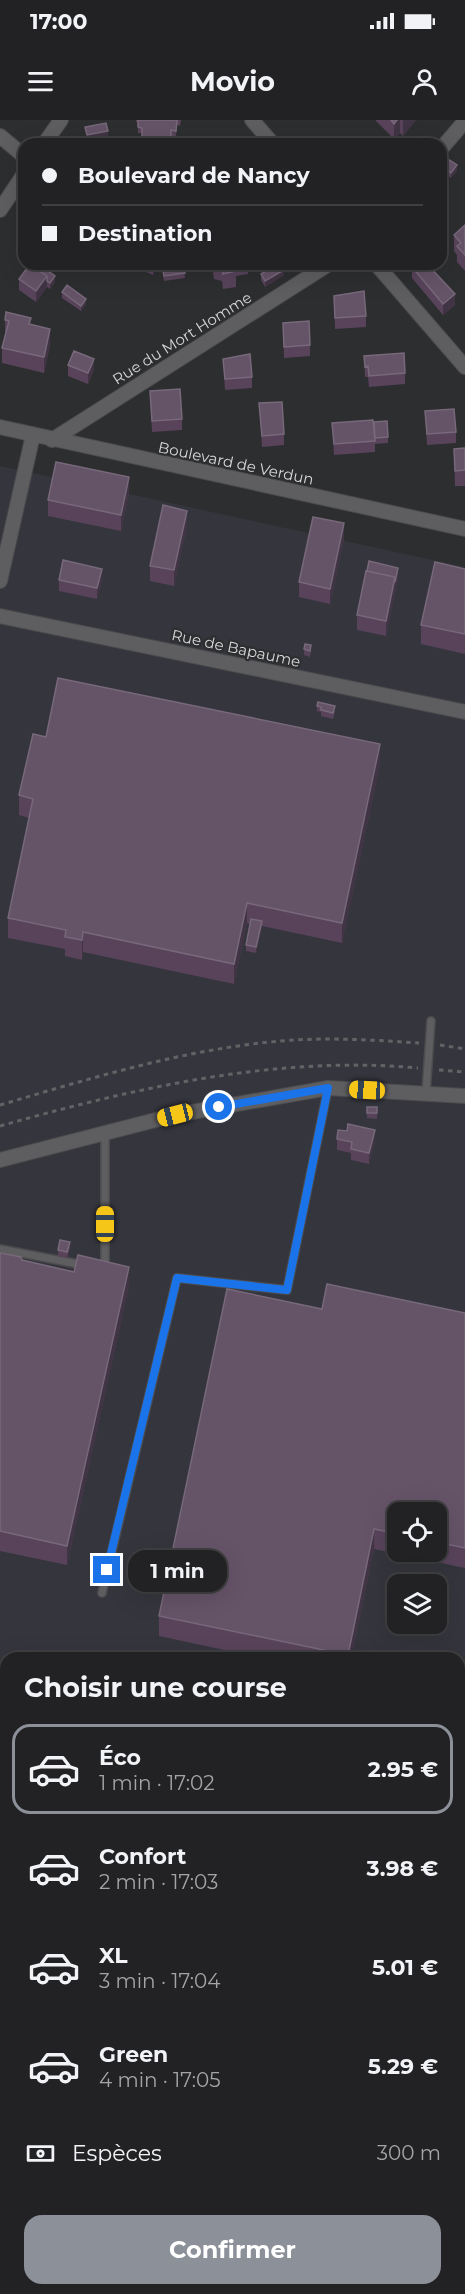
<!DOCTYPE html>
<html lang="fr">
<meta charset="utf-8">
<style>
body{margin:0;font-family:Montserrat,sans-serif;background:#2e2f31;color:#f1f3f6;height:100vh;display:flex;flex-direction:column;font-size:22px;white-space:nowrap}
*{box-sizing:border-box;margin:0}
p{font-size:20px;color:#a2a4a6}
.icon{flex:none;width:33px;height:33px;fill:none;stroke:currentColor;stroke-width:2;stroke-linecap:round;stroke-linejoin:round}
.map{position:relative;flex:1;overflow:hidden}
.panel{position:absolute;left:0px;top:1532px;width:465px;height:644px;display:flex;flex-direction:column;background:#222224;border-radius:18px 18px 0 0;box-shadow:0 6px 24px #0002,0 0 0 2px #3f3f41}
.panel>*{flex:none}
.top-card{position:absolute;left:18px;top:18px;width:429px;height:132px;border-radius:18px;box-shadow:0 6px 24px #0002,0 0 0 2px #3f3f41;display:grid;align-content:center;height:132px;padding:0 24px;background:#222224}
.buttons{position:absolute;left:387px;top:1382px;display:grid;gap:12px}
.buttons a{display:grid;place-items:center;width:60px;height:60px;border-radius:12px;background:#222224;box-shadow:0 6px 24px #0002,0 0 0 2px #3f3f41;font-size:30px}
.end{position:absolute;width:27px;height:27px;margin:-14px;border:8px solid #1a73e8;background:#fff;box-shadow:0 0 0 3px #fff}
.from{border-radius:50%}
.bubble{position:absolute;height:42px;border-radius:18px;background:#222224;box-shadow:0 6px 24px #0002,0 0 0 2px #3f3f41;font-size:20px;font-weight:700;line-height:42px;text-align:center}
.car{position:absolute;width:18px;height:36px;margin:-18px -9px;border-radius:8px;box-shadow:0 0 4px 2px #0007;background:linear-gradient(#f5c518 24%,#345 0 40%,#f5c518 0 76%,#345 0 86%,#f5c518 0)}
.top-card b{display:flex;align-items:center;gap:21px;height:57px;font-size:22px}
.top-card b+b{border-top:2px solid #3f3f41}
.top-card i{width:15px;height:15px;background:#f1f3f6}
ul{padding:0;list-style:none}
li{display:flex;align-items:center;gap:18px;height:90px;margin:0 12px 9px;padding:0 12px;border:3px solid transparent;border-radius:18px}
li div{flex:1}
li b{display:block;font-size:22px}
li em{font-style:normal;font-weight:700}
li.current{border-color:#8c9099}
li>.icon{width:54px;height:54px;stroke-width:1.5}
h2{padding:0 24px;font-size:27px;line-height:72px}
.pay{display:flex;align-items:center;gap:15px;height:66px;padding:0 24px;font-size:22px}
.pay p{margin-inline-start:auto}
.action{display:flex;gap:12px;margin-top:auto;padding:12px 24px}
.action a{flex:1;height:69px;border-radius:18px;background:#8c9099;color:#fff;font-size:24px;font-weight:700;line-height:69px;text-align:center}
.status{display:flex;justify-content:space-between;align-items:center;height:42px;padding:0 30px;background:#222224;direction:ltr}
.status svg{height:16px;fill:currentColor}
header{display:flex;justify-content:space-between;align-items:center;height:78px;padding:0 24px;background:#222224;font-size:27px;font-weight:700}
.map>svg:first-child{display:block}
</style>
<div class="status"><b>17:00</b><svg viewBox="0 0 49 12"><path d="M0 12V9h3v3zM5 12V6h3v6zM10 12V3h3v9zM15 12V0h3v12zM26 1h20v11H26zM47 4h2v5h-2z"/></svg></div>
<header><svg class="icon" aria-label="menu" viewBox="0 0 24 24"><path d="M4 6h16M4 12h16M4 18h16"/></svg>Movio<svg class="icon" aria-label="person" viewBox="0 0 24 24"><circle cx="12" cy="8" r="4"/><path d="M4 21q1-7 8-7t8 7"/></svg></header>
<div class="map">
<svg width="465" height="2174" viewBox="0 0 465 2174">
<rect width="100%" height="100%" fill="#2d2e30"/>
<!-- built -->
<path fill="#35353d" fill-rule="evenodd" d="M0,346l465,101v1727h-465zM398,1392h38v39h-38zM398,1464h38v39h-38zM6,1538h453v631h-453z"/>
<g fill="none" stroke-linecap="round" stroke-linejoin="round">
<defs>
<path id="lane" d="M426,973l5,-72
M0,1129l83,16
M105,1148v-135
M102,1473l75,-315 110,12 41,-202"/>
<path id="street" d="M252,0l21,24
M0,16l24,20
M44,24l17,-24
M441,29l24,-28
M0,90l24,-36
M376,144l89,103
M0,307l465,102
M52,320l277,-176
M0,461l33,-146
M0,496l465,96
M0,1040l175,-45 153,-27 137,8
M0,1602l6,2"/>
<path id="primary" d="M0,2116l6,3
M0,2149l6,3
M48,2169l11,5
M114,2169l11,5"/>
</defs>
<!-- lane casing -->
<use href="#lane" stroke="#4c4c4e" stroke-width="10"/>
<!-- street casing -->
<use href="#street" stroke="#4c4c4e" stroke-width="16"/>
<!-- primary casing -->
<use href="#primary" stroke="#4c4c4e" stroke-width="21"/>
<!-- path -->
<path stroke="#636365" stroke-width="3" stroke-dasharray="4.5 4.5" stroke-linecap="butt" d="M440,925l25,4
M439,950l26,2
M0,985c92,-27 185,-56 281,-64 46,-4 92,-1 138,2
M0,1006c135,-38 277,-71 418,-58"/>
<!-- lane -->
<use href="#lane" stroke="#5e5e60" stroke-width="7"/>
<!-- street -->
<use href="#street" stroke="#5e5e60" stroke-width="14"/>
<!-- primary -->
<use href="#primary" stroke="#967d4f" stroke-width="18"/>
</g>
<!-- wall -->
<path fill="#58435b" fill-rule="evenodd" d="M136,0h45l-1,6 -3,-1 -1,11h-5v8l-29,-1v-10h-4v-11h-2z
M376,0h40l-13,16 -3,-3 -6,6 -18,-18z
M441,43l16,8 -6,7 -10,-8z
M465,106v45l-8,-9v-7l-3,-4v-16z
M96,144h10l-3,4z
M133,144h23v3l-3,8 -20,-9z
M161,144h22l2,14 -21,3z
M212,144h36v10l-12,2v11l-13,2 -1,-8 -8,-2z
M412,147l43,38 -12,10 -31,-37z
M261,154l23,1 -19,12 -4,-7z
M19,159l36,3 -5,7 -3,-2 -11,15 -17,-12z
M62,172l24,12 -5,7 -19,-13z
M334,176l32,20v11l-31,2z
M5,200l26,5 19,20 -6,28 -42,-10v-15l3,-12z
M283,203l27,22v11l-26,2z
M364,236l41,17v11l-36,3 -1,-10h-3z
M223,239l29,18v11l-27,2z
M68,245l26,4 -6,15 -20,-8z
M150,271l32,28v11l-30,2z
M259,283l25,31v11l-22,2z
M425,291l31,21v11l-29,2z
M374,302l14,15v6l-13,1v8l-41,3 -2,-32z
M465,328v38h-10l-1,-37z
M129,373l-8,38 -73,-15v-16z
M187,406l-13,60 -24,-5v-15z
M344,419l-14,65 -31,-7v-15z
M465,449v85l-44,-10v-19z
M398,458l-12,58 -29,-6v-15z
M59,460h43l-5,19 -38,-8z
M304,529l7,1 -1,7 -6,-2z
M317,586l18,5 -2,8 -12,-3v-4l-4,-1z
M46,617l334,27 -38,179 -80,-17 -6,27 -10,-2v-6l4,-21 -3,-1 -13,61 -151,-32 -1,8 -17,-4v-7l-57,-11v-20l21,-100 -10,-3v-20z
M367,987h10v12l-10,-1z
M337,1019l38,2 -6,23 -18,-4v-7l-14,-3z
M70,1127l-3,11 -9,-2v-6z
M0,1133l22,7 107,26 -62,279 -67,-14z
M322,1189l143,4v255l-91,-19 -23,109h-89l-103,-22v-20zM398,1392h38v39h-38z
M0,1627l6,1v225l-6,-1z
M459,1689l6,2v121l-6,-1z
M0,1880l6,2v72l-6,-3z
M459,2024l6,1v56l-6,-2z"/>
<!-- shaded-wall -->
<path fill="#413444" d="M397,0h3v13l-6,6v-15z
M403,0h13l-13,16z
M108,11v5l-21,5v-6z
M457,45v6l-6,7v-5z
M155,144h1v3l-3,8v-6z
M284,150v5l-19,12v-6z
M47,156v11l-11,15v-11z
M55,156v6l-5,7v-6z
M455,174v11l-12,10v-11z
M86,179v5l-5,7v-5z
M50,209v16l-6,28v-16z
M94,239v10l-6,15v-11z
M129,357v16l-8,38v-16z
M187,391v15l-13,60v-16z
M344,403v16l-14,65v-15z
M398,448v10l-12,58v-15l9,-44z
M102,449v11l-5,19v-11z
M380,624v20l-38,179v-20z
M247,783v20l-13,61v-20z
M262,801v5l-6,27v-6z
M83,812v20l-1,8v-20z
M375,1010v11l-6,23v-11z
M129,1147v19l-62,279v-19z
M374,1409v20l-23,109h-3z
M465,2156v15l-1,3h-5z"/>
<!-- building -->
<path fill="#655368" stroke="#77687a" stroke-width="1.5" d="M138,0h39l-1,11 -5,-1v10l-29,-3v-9l-4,-1z
M391,0h6l-3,4z
M106,3l2,8 -21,4 -2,-8z
M445,37l12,8 -6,8 -10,-8v-2z
M465,105v30l-8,-9 4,-3 -7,-8z
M30,144l17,12 -11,15 -17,-12z
M38,144l17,12 -5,7 -3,-2v-5l-12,-8z
M141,144h14l-2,5z
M162,144h21l2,9 -21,3z
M216,144h19l1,7 -13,3 -1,-8z
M277,144h4l3,6 -19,11 -4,-7z
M415,144h12l28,30 -12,10 -31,-37z
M67,165l19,14 -5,7 -19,-14z
M364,171l2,25 -31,2 -1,-22z
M6,192l25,6 -2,6 21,5 -6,28 -42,-9 7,-27 -4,-1z
M309,201l1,24 -26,2 -1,-24z
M74,231l20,8 -6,14 -20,-8z
M404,233l1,20 -36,3 -1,-10 -3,1 -1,-11z
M250,234l2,23 -27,2 -2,-20z
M180,269l2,30 -30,2 -2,-30z
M282,282l2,32 -22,2 -3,-33z
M454,289l2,23 -29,2 -2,-23z
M373,300l2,21 -41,3 -2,-21z
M387,301l1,16 -13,1 -1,-16z
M465,328v22l-10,1 -1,-22z
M56,342l73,15 -8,38 -73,-15z
M163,385l24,6 -13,59 -24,-4z
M313,397l31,6 -14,66 -31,-7z
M63,440l39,9 -5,19 -38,-8z
M369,441l29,7 -3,14v-5l-28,-6z
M435,442l30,7v65l-44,-9z
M366,451l29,6 -9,44 -29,-6z
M305,524l6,1 -1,6 -6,-2z
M58,558l322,66 -38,179 -95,-20 -13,61 -151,-32 -1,8 -17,-3 1,-7 -58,-12 25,-119 -14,-4 14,-61 13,3z
M318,582l17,4 -2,7 -12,-3v-3l-4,-1z
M251,799l11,2 -6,26 -10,-2z
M367,987h10v6h-10z
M348,1004l27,6 -6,23 -18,-4 1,-7 -15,-3 1,-9 9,1z
M60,1120l10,2 -3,10 -9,-2z
M0,1133l21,4 1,3 52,12 4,-17 51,12 -62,279 -67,-15z
M327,1164l138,29v235l-29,-6v-30h-38v22l-24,-5 -26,126 -189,-39 68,-327 95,20z
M0,1627l6,1v205l-6,-1z
M459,1689l6,2v101l-6,-1z
M0,1880l6,2v52l-6,-2z
M459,2024l6,1v40l-6,-1z
M459,2136l6,2v18l-6,18 -13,-5h13z
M319,2169h127l13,5h-142z"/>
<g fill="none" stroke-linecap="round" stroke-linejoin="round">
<!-- route -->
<path stroke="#1a73e8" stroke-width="8" d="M107,1450l70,-292 110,12 41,-202 -109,19"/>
</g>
<g text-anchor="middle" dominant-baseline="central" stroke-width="4.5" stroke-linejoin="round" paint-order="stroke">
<!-- street labels -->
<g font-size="15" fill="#d7d7d9" stroke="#2d2e30">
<text transform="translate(182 218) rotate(-32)">Rue du Mort Homme</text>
<text transform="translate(236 343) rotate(12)">Boulevard de Verdun</text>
<text transform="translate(236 528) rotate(12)">Rue de Bapaume</text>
</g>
</g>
</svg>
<div class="buttons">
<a><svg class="icon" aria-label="locate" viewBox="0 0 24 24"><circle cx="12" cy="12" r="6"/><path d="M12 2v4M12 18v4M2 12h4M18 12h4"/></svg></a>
<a><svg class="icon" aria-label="layers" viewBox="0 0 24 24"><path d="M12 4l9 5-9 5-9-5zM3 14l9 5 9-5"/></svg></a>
</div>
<i class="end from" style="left:219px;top:987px"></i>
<i class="end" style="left:107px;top:1450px"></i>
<div class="bubble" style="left:128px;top:1430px;width:99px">1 min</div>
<i class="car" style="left:367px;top:970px;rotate:273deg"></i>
<i class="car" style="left:175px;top:995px;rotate:256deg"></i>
<i class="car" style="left:105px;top:1104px;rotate:0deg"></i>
<div class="top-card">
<b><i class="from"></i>Boulevard de Nancy</b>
<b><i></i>Destination</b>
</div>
<section class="panel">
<h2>Choisir une course</h2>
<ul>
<li class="current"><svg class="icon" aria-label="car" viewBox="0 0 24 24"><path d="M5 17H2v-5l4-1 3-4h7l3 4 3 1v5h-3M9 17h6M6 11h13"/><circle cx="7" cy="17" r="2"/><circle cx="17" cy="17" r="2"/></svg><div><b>Éco</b><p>1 min · 17:02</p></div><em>2.95 €</em></li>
<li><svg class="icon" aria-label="car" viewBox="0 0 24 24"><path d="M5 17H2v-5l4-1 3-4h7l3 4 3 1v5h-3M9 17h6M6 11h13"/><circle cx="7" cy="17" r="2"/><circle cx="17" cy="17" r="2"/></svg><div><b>Confort</b><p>2 min · 17:03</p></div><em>3.98 €</em></li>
<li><svg class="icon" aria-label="car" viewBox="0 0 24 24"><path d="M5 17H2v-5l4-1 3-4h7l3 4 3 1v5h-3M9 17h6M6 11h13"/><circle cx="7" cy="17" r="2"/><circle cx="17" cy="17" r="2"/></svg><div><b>XL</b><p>3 min · 17:04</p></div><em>5.01 €</em></li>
<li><svg class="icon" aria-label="car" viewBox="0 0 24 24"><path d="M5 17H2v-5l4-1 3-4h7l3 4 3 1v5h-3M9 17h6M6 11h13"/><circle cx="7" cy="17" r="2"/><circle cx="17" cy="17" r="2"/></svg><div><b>Green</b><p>4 min · 17:05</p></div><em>5.29 €</em></li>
</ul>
<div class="pay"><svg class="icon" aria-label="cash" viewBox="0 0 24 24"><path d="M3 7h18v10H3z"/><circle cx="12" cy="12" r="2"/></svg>Espèces<p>300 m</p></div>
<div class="action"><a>Confirmer</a></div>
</section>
</div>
